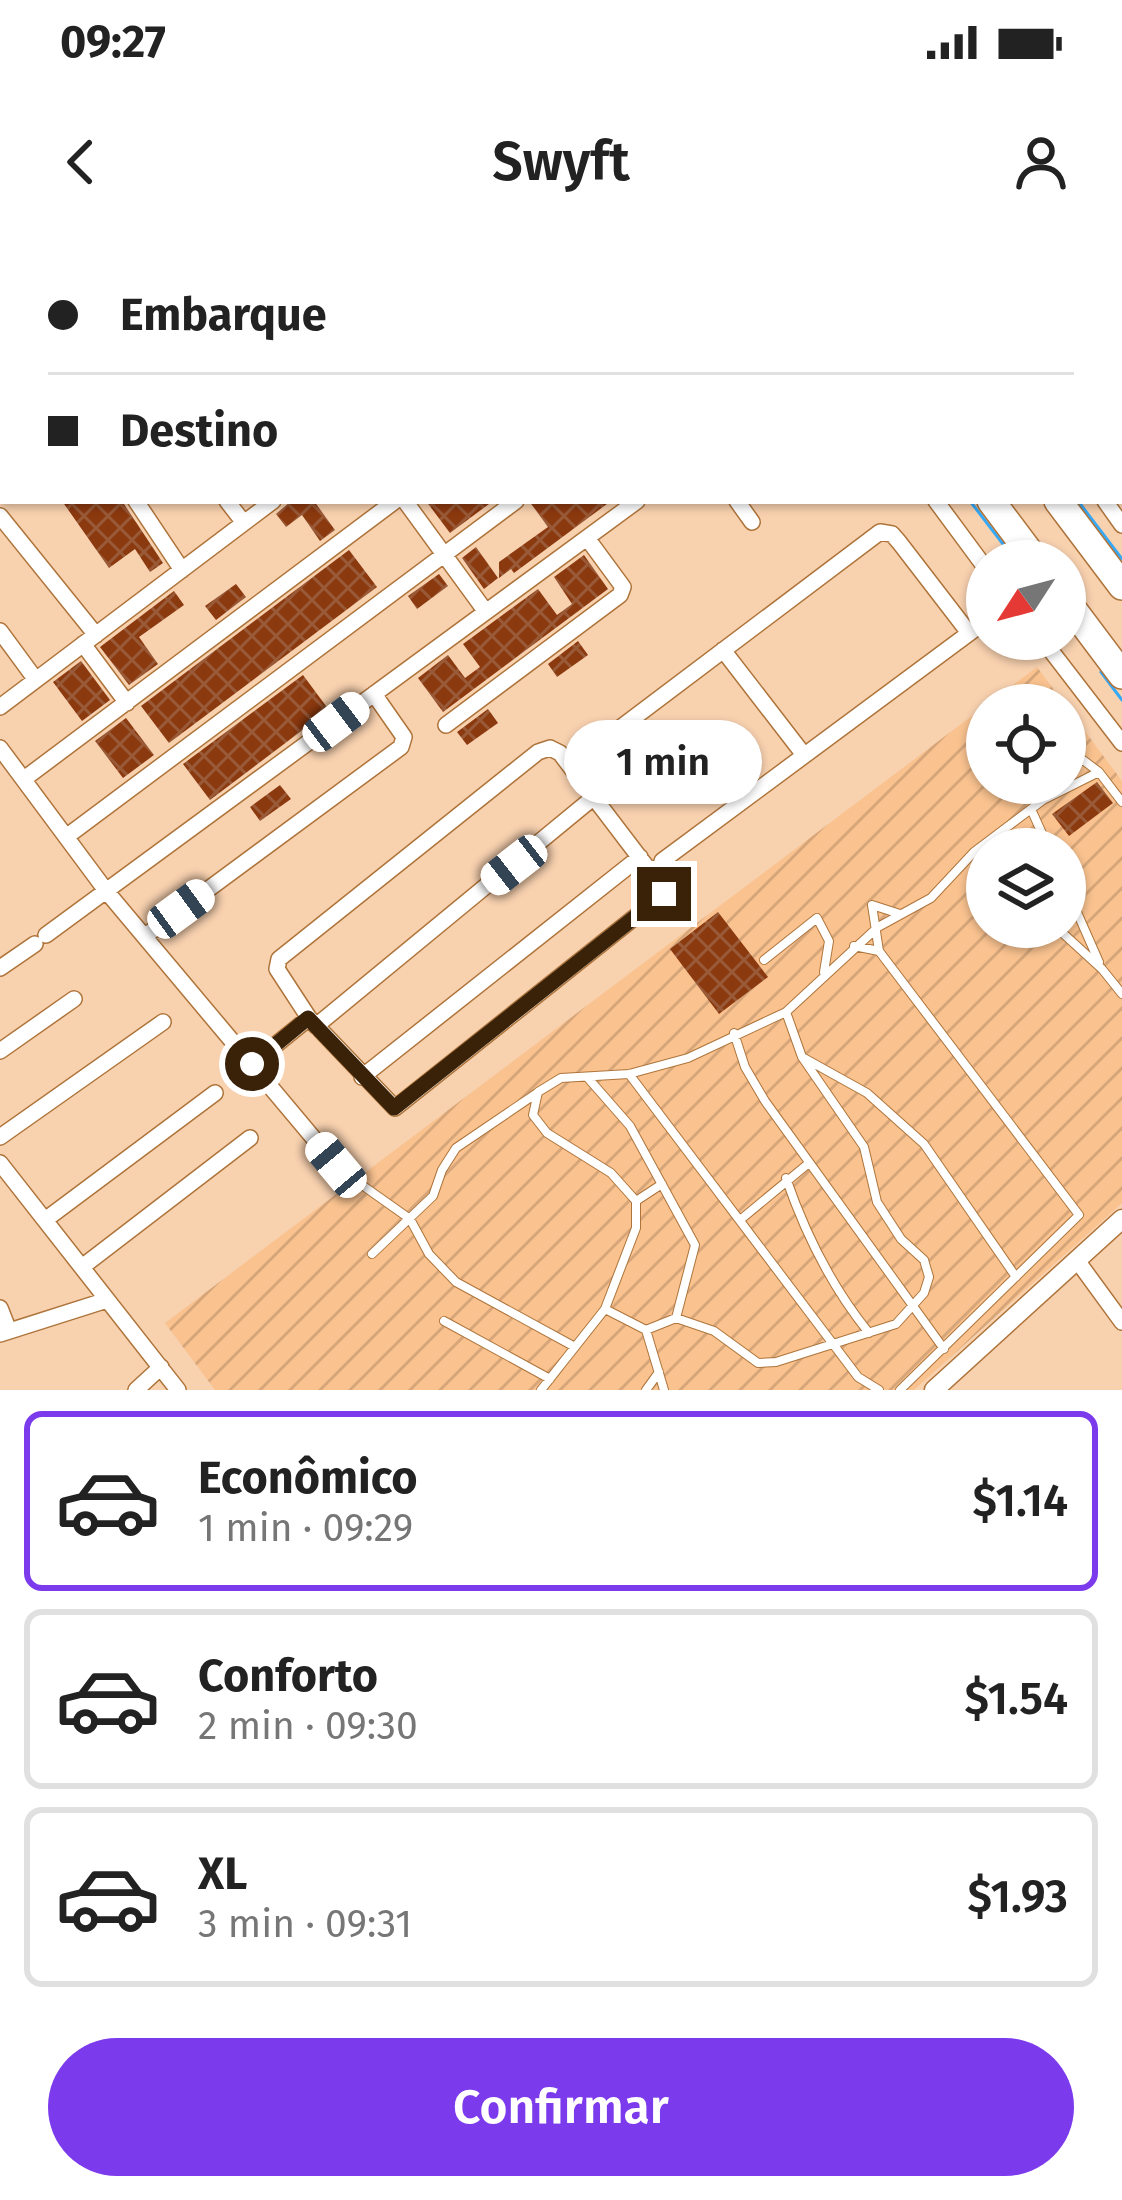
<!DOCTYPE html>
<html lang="pt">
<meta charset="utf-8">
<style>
body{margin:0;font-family:"Fira Sans",sans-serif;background:#f6f6f6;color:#222;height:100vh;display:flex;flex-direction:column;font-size:45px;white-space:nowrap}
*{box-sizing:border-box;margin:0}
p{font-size:39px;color:#767676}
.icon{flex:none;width:66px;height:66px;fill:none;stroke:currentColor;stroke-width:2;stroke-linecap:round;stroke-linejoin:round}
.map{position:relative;height:1150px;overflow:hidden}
.sheet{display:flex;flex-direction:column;background:#fff;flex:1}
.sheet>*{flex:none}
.guide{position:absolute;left:0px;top:0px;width:1122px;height:264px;box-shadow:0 3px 9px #0004;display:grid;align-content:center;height:264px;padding:0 48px;background:#fff}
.needle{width:78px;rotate:234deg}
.tools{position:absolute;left:966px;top:300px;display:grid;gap:24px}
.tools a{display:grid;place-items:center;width:120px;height:120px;border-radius:50%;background:#fff;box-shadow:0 3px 9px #0004;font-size:60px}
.end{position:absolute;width:54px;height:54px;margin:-27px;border:15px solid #3a2209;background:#fff;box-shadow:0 0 0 6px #fff}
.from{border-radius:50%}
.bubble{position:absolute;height:84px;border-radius:42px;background:#fff;box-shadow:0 3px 9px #0004;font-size:39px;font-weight:600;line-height:84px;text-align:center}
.car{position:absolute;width:36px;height:72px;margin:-36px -18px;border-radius:15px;box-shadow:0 0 9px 3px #0007;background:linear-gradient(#fff 24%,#345 0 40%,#fff 0 76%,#345 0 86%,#fff 0)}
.guide b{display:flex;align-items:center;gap:42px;height:114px;font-size:45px}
.guide b+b{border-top:3px solid #e0e0e0}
.guide i{width:30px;height:30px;background:#222}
ul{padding:21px 0 0;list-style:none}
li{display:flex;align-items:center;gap:36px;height:180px;margin:0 24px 18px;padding:0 24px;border:6px solid #e0e0e0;border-radius:18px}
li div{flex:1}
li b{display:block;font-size:45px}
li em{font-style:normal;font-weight:600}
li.current{border-color:#7c3aed}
li>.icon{width:108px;height:108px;stroke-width:1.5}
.button{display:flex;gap:24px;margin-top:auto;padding:24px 48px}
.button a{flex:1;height:138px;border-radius:72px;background:#7c3aed;color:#fff;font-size:48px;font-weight:600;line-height:138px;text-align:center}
.status{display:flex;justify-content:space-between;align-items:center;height:84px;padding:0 60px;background:#fff;direction:ltr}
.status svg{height:33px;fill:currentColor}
header{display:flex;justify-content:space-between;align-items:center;height:156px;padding:0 48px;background:#fff;font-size:54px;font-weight:600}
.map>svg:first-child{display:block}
</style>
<div class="status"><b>09:27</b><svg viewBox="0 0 49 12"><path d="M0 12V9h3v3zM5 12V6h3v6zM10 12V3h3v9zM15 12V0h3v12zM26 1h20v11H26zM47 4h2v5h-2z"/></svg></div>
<header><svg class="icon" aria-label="back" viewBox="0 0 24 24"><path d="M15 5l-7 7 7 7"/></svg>Swyft<svg class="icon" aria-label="person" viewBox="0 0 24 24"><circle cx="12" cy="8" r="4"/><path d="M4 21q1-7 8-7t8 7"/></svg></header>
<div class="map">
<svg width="1122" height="1150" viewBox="0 0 1122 1150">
<defs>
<pattern id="industrial-furrows" width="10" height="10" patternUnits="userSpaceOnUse" patternTransform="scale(3)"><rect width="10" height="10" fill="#f9c28f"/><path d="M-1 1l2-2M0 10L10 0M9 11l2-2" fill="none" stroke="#d6a67a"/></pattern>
<pattern id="building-cross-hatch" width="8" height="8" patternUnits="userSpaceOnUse" patternTransform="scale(3)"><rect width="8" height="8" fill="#8b390f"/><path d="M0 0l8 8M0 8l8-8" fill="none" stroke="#995a38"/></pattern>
</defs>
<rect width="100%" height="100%" fill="#f8d1af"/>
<!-- industrial -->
<path fill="url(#industrial-furrows)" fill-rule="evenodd" d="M0,0h242l-239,3 -3,178z
M1037,427l85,114v422l-208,187h-699l-50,-67zM987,465h78v78h-78zM987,609h78v78h-78z"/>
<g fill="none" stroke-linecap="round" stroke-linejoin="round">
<!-- stream -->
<path stroke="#35a9f8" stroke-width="3" d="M772,0l2,3
M881,0l2,3
M970,261l46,60
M1078,261l44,58
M1065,385l7,9
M1101,432l21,28"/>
</g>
<!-- building -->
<path fill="url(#building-cross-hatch)" d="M62,261h60l41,62 -13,9 -15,-23 -26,19z
M291,261h23l21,29 -15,11 -18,-26 -16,12 -10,-13z
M426,261h67l-43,32z
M529,261h82l-97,72 -3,-4 -12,9v-16l49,-35z
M476,307l22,31 -14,11 -22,-31z
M349,310l28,37 -208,156 -28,-37z
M584,315l24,34 -165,123 -25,-34 30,-23 17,23 15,-11 -17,-23 75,-55 19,26 15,-11 -18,-27z
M439,334l9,12 -31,23 -9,-13z
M236,344l10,13 -30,23 -11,-14z
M174,351l10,14 -45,32 19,27 -29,21 -29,-38z
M578,401l10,14 -31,22 -9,-13z
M81,421l29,39 -28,21 -29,-39z
M303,435l26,35 -119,90 -27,-36z
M488,469l10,14 -31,22 -10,-13z
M126,478l28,37 -31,23 -28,-37z
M1097,542l16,21 -44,33 -17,-22z
M280,545l11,14 -31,22 -10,-14z
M718,672l50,65 -49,37 -49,-65z"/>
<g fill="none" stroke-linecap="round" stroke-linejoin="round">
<defs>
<path id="service" d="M959,0v3
M34,3l4,-3
M0,29l3,-2
M1065,528l18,-8 16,12
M1031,569l18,40
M974,612l13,12
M1065,645l34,77
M1056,687l46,42 20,25
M854,706l25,5
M764,720l53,-42 12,23 -5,31
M734,793l11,34 20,34 179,248
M804,818l63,35 57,51 92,133
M629,834l229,303 21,13
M588,838l42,48 65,119 -19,73
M786,938c20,58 45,108 83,155
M362,945l48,34 19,35 27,28 119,65
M636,961l26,-17
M740,980l69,-57
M372,1014l61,-58 9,-26 14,-22 81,-55
M605,1069l41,21 18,60
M444,1081l106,58
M646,1090l30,-12 38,13 44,32 18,-1 120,-38 28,-31 5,-16 -5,-17 -23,-21 -24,-37 -13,-55 -62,-90 -16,-45
M541,1150l64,-81 31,-81v-27l-25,-28 -64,-40 -14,-18 5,-23 23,-14 68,-4 59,-16 98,-46 92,-85 53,-29 43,-46 69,-52 56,-28 23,30
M646,1150l13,-18
M900,1150l179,-175 -200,-264 -7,-46 28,9"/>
<path id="minor" d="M681,0l3,3
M737,0l2,3
M908,0l2,3
M261,3l4,-3
M617,3l4,-3
M1119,45l3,-3
M0,202l3,-2
M136,261l46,69
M227,261l17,22
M405,261l81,111
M737,261l15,21
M936,261l51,69
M1105,261l17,24
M0,276l96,119
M0,391l36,49
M1042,399l80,104
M83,404l44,59
M723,410l81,105
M0,467l273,-206
M446,485l174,-130 3,-8 -36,-49
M599,504l281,-212 12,2 7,8 70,91
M0,508l107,144 229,273
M24,539l371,-278
M66,597l450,-336
M662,621l325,-241
M46,695l591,-434
M145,696l256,-189 3,-10 -30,-43
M0,728l35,-24
M316,786l278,-229
M0,811l74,-52
M252,824l57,-46 86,90 269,-214 -5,-11 -99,-130 -10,-5 -12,4 -259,207 -2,10 32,49
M362,837l278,-220
M0,897l163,-115
M0,923l178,227
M45,980l170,-127
M1076,1019l46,63
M82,1027l168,-129
M0,1068l9,23
M0,1094l107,-34
M136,1150l25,-23"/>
<path id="tertiary" d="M934,1150l188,-171"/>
<path id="motorway" d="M794,0l2,3
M862,0l2,3
M991,261l45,60
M1058,261l64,85
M1065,359l57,76"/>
</defs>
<!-- service casing -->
<use href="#service" stroke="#ae743a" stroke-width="10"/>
<!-- minor casing -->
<use href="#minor" stroke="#ae743a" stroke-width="18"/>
<!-- tertiary casing -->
<use href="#tertiary" stroke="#ae743a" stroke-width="21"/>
<!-- motorway casing -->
<use href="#motorway" stroke="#ae743a" stroke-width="30"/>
<!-- service -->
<use href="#service" stroke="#fff" stroke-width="8"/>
<!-- minor -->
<use href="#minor" stroke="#fff" stroke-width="15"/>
<!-- tertiary -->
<use href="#tertiary" stroke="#fff" stroke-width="18"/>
<!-- motorway -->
<use href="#motorway" stroke="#fff" stroke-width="27"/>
</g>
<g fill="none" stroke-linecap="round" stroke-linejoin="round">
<!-- route -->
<path stroke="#3a2209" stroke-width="15" d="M252,824l56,-46 86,90 270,-214"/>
</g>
</svg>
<div class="tools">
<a><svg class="needle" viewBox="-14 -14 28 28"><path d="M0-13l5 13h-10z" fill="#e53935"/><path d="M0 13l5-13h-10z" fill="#767676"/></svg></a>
<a><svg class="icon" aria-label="locate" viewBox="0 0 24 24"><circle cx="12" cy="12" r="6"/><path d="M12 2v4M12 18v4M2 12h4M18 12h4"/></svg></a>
<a><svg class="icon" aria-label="layers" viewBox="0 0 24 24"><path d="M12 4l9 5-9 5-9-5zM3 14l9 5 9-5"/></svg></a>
</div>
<i class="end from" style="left:252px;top:824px"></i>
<i class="end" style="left:664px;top:654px"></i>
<div class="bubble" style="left:564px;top:480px;width:198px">1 min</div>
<i class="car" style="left:336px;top:482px;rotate:53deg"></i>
<i class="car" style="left:514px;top:625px;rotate:232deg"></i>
<i class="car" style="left:181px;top:669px;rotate:54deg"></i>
<i class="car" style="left:336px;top:925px;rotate:320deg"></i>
<div class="guide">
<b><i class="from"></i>Embarque</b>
<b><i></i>Destino</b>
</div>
</div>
<section class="sheet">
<ul>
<li class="current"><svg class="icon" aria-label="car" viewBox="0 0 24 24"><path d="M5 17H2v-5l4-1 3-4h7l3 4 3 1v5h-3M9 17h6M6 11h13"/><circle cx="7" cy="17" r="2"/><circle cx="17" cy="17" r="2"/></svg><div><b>Econômico</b><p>1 min · 09:29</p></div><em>$1.14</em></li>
<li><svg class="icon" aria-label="car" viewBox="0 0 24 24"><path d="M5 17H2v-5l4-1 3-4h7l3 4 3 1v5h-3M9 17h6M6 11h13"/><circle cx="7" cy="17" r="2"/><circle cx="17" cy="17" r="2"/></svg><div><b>Conforto</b><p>2 min · 09:30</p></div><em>$1.54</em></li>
<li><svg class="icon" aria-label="car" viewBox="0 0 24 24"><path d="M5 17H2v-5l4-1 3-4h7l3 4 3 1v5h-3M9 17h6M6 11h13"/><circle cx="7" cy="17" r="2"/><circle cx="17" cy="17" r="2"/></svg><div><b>XL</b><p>3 min · 09:31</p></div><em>$1.93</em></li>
</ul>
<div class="button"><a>Confirmar</a></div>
</section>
